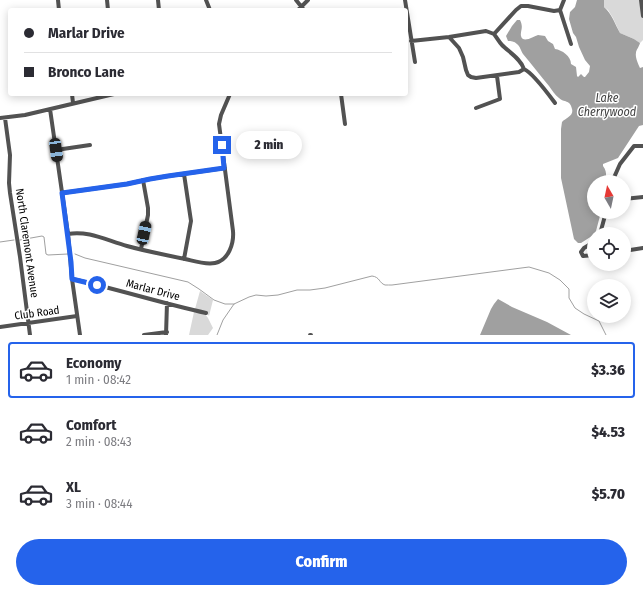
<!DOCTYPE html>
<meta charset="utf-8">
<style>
body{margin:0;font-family:"Fira Sans Condensed",sans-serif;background:#f2f2f3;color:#2b2b33;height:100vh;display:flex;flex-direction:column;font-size:15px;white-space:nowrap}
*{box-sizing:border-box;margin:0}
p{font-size:13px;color:#7c7c81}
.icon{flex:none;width:22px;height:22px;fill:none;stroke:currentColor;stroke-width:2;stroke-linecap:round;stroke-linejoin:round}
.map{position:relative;height:335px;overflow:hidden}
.side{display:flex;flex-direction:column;background:#fff;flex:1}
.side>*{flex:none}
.banner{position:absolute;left:8px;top:8px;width:400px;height:88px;border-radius:4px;box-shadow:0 2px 10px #0003;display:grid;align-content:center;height:88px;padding:0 16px;background:#fff}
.needle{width:26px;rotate:351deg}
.fabs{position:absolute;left:587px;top:175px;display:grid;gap:8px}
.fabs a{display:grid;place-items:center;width:44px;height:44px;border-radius:50%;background:#fff;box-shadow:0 2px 10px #0003;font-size:20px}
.end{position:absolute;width:18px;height:18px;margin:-9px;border:5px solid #2563eb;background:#fff;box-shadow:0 0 0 2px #fff}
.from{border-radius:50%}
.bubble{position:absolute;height:28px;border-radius:14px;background:#fff;box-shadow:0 2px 10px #0003;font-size:13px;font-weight:800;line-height:28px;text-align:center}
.car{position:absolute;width:12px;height:24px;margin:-12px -6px;border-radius:5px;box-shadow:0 0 3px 1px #0007;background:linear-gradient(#222 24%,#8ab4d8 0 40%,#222 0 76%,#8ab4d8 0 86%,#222 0)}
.banner b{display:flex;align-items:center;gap:14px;height:38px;font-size:15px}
.banner b+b{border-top:1px solid #e1e1e2}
.banner i{width:10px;height:10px;background:#2b2b33}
ul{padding:7px 0 0;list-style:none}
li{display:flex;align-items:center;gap:12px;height:56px;margin:0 8px 6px;padding:0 8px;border:2px solid transparent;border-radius:4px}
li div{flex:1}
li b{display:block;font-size:15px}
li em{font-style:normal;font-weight:800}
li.current{border-color:#2563eb}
li>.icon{width:36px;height:36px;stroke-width:1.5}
.button{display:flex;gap:8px;margin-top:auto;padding:8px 16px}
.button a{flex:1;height:46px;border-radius:24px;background:#2563eb;color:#fff;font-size:16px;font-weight:800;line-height:46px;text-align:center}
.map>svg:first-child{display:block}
</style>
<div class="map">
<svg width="643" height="335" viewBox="0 0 643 335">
<rect width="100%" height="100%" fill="#fff"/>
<!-- green -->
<path fill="#d9d9d9" d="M604,0h37l2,16v24l-3,3 -6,-4 -14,-6 -7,-15 -5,-8 -4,-3 -1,-2z
M200,291l13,9 -4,16 -3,-4 -11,-3z
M194,312l11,2 3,4 5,10 -5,7h-19z"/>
<!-- water -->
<path fill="#a0a0a0" d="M577,0h27v7c8,7 11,17 16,26l14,6 6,4c-1,4 -4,7 -4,10 -1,4 2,11 4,15l3,-1v58l-4,1 -2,3 -19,29 -15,6v2c4,5 3,10 3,16h-12v30h7l-5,19 -1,3 -14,9h-3l-4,-4 -13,-61v-49l1,-7c4,-4 12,-6 10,-13 -2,-10 -8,-6 -13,-11 -4,-3 -7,-8 -10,-12 -9,-11 -17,-21 -26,-32 -2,-3 -3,-8 -6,-10 -3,-3 -6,-3 -9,-3l-2,-5 6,-10 5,-6h3c4,8 0,11 1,16 2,8 13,0 17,-1 2,0 5,1 7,1l3,5 5,3 2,5c7,1 16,7 16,15l5,3 1,9 1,1 3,-3 3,3h1l4,-5 1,-6 -5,-6 -6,-13 -3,-10 -3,-4 -4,-14 1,-7 5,-5z
M498,299l14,8 35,15 24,13h-91l11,-26 3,-5z"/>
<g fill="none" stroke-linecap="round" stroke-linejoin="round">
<!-- stream -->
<path stroke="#a0a0a0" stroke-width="1" d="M20,240l22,-4 2,1 2,17 2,1 20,-1
M0,242l14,-2
M75,254l10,4 103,24 11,7 15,11 11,4h9
M217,335l6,-15 11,-16 15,-7 7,-2 10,1 12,-1 19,-5h13l15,-2 47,-12c8,1 7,7 13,9 2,0 5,0 7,0l137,-18 20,6 11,7 9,9v9l6,10 9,6 15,7 7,14"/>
<!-- minor -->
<path stroke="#525252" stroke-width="4" d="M58,0l1,10
M107,0l1,10
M158,0l1,10
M206,0l4,10
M296,0l8,10
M405,0l10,62
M641,0l2,16
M298,10l10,-10
M560,10l11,34
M494,34l22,-24 5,-4h7l26,5 6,-1 4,-10
M449,37l10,11 4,9 3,13 2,5 3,2 5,1 43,-6 5,-3c-3,-10 -15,-17 -22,-24 -3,-3 -5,-7 -8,-11
M411,41l38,-4 37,-6 8,3
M524,69c9,4 25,26 31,34
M72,94l1,9
M341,94l4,30
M476,108l24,-9 -3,-23
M50,109l18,125 4,45 8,56
M0,118l25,-3 89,-21
M5,118l5,37 -1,28 1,10 10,64 10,78
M56,150l34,-5
M612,182l8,-18 14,-18h9
M62,193l65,-9 23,-5 18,-3 57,-8
M624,199l19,-2
M68,234c20,-4 40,7 59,12 19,5 38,9 58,13 9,2 20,6 30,4 14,-3 19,-20 18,-32l-14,-107 2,-9 9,-21
M600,234l6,-22
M594,242l-10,6 -3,4 2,4 11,-1
M141,249l7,-34v-7l-5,-28
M624,251l19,-3
M184,259l7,-38 -7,-47
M72,279c45,10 89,24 134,34
M0,327l77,-11
M144,335l23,-3
M166,335l1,-32
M310,335h1"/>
</g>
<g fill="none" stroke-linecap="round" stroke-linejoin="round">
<!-- route -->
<path stroke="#2563eb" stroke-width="5" d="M97,285l-25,-6 -1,-17 -9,-69 65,-9 23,-5 18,-3 56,-8 -2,-23"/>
</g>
<g text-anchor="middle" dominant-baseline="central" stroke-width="3" stroke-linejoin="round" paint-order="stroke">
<!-- street labels -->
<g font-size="11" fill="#000" stroke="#fff">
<text transform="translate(27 243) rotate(82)">North Claremont Avenue</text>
<text transform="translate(153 290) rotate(15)">Marlar Drive</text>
<text transform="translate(37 313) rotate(-8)">Club Road</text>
</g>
<!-- water labels -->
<g font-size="12" font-style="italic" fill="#414141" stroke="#fff">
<text x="607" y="98">Lake<tspan x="607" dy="14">Cherrywood</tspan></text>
</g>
</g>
</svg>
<div class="fabs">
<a><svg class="needle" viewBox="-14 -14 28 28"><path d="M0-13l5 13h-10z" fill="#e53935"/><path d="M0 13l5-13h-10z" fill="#7c7c81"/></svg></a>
<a><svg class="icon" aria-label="locate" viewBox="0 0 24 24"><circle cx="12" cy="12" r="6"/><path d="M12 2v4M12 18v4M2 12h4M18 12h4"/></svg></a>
<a><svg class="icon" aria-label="layers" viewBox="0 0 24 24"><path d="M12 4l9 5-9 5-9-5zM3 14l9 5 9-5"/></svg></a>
</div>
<i class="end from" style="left:97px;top:285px"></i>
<i class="end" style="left:222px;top:145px"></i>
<div class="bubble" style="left:236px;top:131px;width:66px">2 min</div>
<i class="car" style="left:56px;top:150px;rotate:172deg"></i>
<i class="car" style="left:144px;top:233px;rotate:12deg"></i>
<div class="banner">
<b><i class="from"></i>Marlar Drive</b>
<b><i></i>Bronco Lane</b>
</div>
</div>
<section class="side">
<ul>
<li class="current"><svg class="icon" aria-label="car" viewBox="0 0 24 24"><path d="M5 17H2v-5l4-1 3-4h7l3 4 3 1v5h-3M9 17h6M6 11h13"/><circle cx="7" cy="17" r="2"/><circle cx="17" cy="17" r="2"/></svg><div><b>Economy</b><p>1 min · 08:42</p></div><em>$3.36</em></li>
<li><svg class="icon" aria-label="car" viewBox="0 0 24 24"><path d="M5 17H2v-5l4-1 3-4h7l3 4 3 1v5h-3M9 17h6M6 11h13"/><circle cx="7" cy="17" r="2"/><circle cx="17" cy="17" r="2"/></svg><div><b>Comfort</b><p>2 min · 08:43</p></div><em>$4.53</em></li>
<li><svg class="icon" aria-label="car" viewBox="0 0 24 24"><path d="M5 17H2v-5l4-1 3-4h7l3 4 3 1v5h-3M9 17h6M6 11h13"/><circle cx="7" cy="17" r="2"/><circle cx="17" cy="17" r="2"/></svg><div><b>XL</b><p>3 min · 08:44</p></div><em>$5.70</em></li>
</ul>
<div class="button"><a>Confirm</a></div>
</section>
